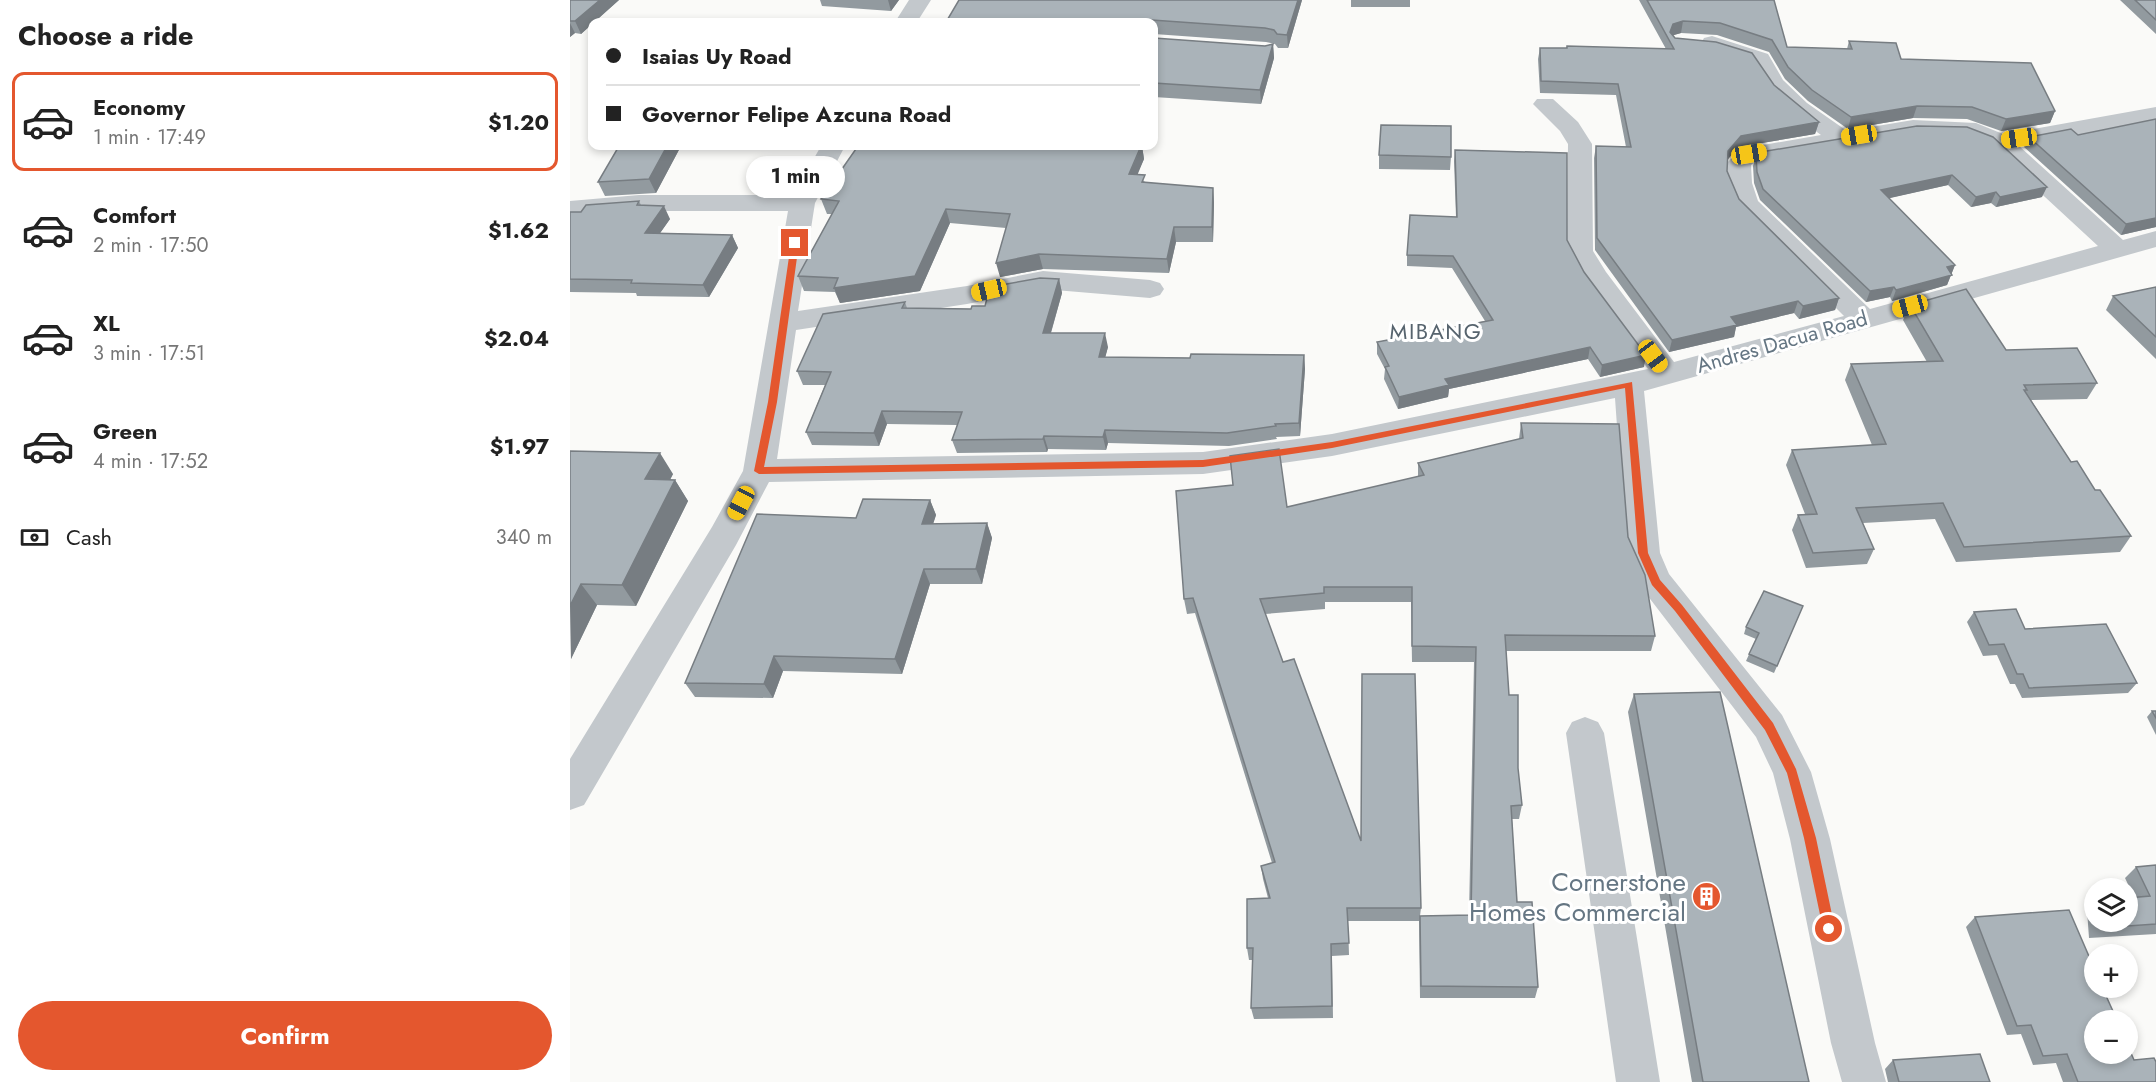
<!DOCTYPE html>
<meta charset="utf-8">
<style>
body{margin:0;font-family:Jost,sans-serif;background:#f6f6f6;color:#222;height:100vh;display:flex;flex-direction:column;font-size:22px;white-space:nowrap}
*{box-sizing:border-box;margin:0}
p{font-size:20px;color:#767676}
.icon{flex:none;width:33px;height:33px;fill:none;stroke:currentColor;stroke-width:2;stroke-linecap:round;stroke-linejoin:round}
.map{position:relative;flex:1;overflow:hidden}
.drawer{display:flex;flex-direction:column;background:#fff;width:570px}
.drawer>*{flex:none}
.banner{position:absolute;left:18px;top:18px;width:570px;height:132px;border-radius:12px;box-shadow:0 3px 9px #0003;display:grid;align-content:center;height:132px;padding:0 18px;background:#fff}
.controls{position:absolute;left:1514px;top:878px;display:grid;gap:12px}
.controls a{display:grid;place-items:center;width:54px;height:54px;border-radius:50%;background:#fff;box-shadow:0 3px 9px #0003;font-size:30px}
.end{position:absolute;width:27px;height:27px;margin:-14px;border:8px solid #e4572e;background:#fff;box-shadow:0 0 0 3px #fff}
.from{border-radius:50%}
.bubble{position:absolute;height:42px;border-radius:21px;background:#fff;box-shadow:0 3px 9px #0003;font-size:20px;font-weight:700;line-height:42px;text-align:center}
.car{position:absolute;width:18px;height:36px;margin:-18px -9px;border-radius:8px;box-shadow:0 0 4px 2px #0007;background:linear-gradient(#f5c518 24%,#345 0 40%,#f5c518 0 76%,#345 0 86%,#f5c518 0)}
.banner b{display:flex;align-items:center;gap:21px;height:57px;font-size:22px}
.banner b+b{border-top:2px solid #e0e0e0}
.banner i{width:15px;height:15px;background:#222}
ul{padding:0;list-style:none}
li{display:flex;align-items:center;gap:18px;height:99px;margin:0 12px 9px;padding:0 6px;border:3px solid transparent;border-radius:12px}
li div{flex:1}
li b{display:block;font-size:22px}
li em{font-style:normal;font-weight:700}
li.selected{border-color:#e4572e}
li>.icon{width:54px;height:54px;stroke-width:1.5}
h2{padding:0 18px;font-size:27px;line-height:72px}
.pay{display:flex;align-items:center;gap:15px;height:66px;padding:0 18px;font-size:22px}
.pay p{margin-inline-start:auto}
.button{display:flex;gap:12px;margin-top:auto;padding:12px 18px}
.button a{flex:1;height:69px;border-radius:36px;background:#e4572e;color:#fff;font-size:24px;font-weight:700;line-height:69px;text-align:center}
main{display:flex;flex:1;min-height:0}
.map>svg:first-child{display:block}
</style>
<main>
<section class="drawer">
<h2>Choose a ride</h2>
<ul>
<li class="selected"><svg class="icon" aria-label="car" viewBox="0 0 24 24"><path d="M5 17H2v-5l4-1 3-4h7l3 4 3 1v5h-3M9 17h6M6 11h13"/><circle cx="7" cy="17" r="2"/><circle cx="17" cy="17" r="2"/></svg><div><b>Economy</b><p>1 min · 17:49</p></div><em>$1.20</em></li>
<li><svg class="icon" aria-label="car" viewBox="0 0 24 24"><path d="M5 17H2v-5l4-1 3-4h7l3 4 3 1v5h-3M9 17h6M6 11h13"/><circle cx="7" cy="17" r="2"/><circle cx="17" cy="17" r="2"/></svg><div><b>Comfort</b><p>2 min · 17:50</p></div><em>$1.62</em></li>
<li><svg class="icon" aria-label="car" viewBox="0 0 24 24"><path d="M5 17H2v-5l4-1 3-4h7l3 4 3 1v5h-3M9 17h6M6 11h13"/><circle cx="7" cy="17" r="2"/><circle cx="17" cy="17" r="2"/></svg><div><b>XL</b><p>3 min · 17:51</p></div><em>$2.04</em></li>
<li><svg class="icon" aria-label="car" viewBox="0 0 24 24"><path d="M5 17H2v-5l4-1 3-4h7l3 4 3 1v5h-3M9 17h6M6 11h13"/><circle cx="7" cy="17" r="2"/><circle cx="17" cy="17" r="2"/></svg><div><b>Green</b><p>4 min · 17:52</p></div><em>$1.97</em></li>
</ul>
<div class="pay"><svg class="icon" aria-label="cash" viewBox="0 0 24 24"><path d="M3 7h18v10H3z"/><circle cx="12" cy="12" r="2"/></svg>Cash<p>340 m</p></div>
<div class="button"><a>Confirm</a></div>
</section>
<div class="map">
<svg width="1586" height="1082" viewBox="0 0 1586 1082">
<rect width="100%" height="100%" fill="#fafaf8"/>
<g fill="none" stroke-linecap="round" stroke-linejoin="round">
<!-- minor -->
<path fill="#c3c8cc" fill-rule="evenodd" d="M339,0h22l-14,22h-22z
M1142,36l56,18 15,26 24,23 40,28 66,-11 63,3 32,13 115,104 33,-9v16l-512,144 16,162 9,21 113,141 29,57 19,67 45,204 11,39h-44l-11,-39 -41,-204 -17,-66 -17,-36 -112,-146 -18,-38 -11,-155 -283,58 -129,18 -434,8 -33,63 -152,260 -14,5v-51l142,-232 31,-56 45,-260h-149l-69,6v-16l69,-6h154l28,-49h24l-30,57 -17,108 169,-25 76,-15 107,9 10,3 4,6 -4,6 -10,3 -107,-9 -76,15 -171,26 -19,129 426,-7 129,-18 316,-65 -64,-87 -17,-31 1,-107 -8,-13 -27,-27 4,-5h16l25,23 14,22 1,107 13,21 68,90 170,-46 -107,-107 -11,-26 1,-20 13,-14 81,-14c-30,-22 -53,-38 -70,-72l-47,-15 -3,-5 3,-5zM1343,134l50,1 27,11 108,100 -228,63 -112,-108 -6,-18 -1,-18 6,-5z
M1586,107v14l-128,23 -9,-2 -3,-5 3,-5 9,-2z
M1015,717l13,5 6,11 56,349h-44l-50,-349 6,-11z"/>
</g>
<!-- wall -->
<path fill="#929a9f" fill-rule="evenodd" d="M0,0h49l-38,34 -6,-1 -5,4z
M250,0h79l-8,11 -69,-5z
M732,0l-14,48h-10l-3,-4 -9,-2 -112,-8v-12h-208z
M781,0h59v7h-59z
M1069,0h135l13,47 60,2 2,-8 206,70 -5,12 -49,8 -34,-12 -54,-1 -65,11 -40,-28 -23,-22 -16,-27 -52,-17 -36,-2 -8,2 2,3 99,47 45,37 -4,12 -77,13 -11,13v11l12,28 100,99 -4,12 -36,9 -5,-6 -58,14 -2,10 -65,15 -74,-102 -1,-92 2,-12 30,1 -10,-52 -76,-2 -2,-34 2,-11h26l1,-2 99,3z
M1550,0h36v34z
M584,38l111,8 8,-2 1,14 -13,46 -107,-7z
M1347,126l125,71 -46,10 -5,-4 -20,4 -23,-22 -59,13 66,67 -8,20 -55,16 -2,-4 -24,5 -106,-102 -6,-17 -1,-17 3,-10z
M1459,137l127,90 -35,8 -97,-88z
M111,146l-25,47 -51,3 -7,-14z
M572,146l2,13 -7,15 9,9 67,5 1,15 -1,39h-37l-7,31 -126,-4 -43,8 6,-49 -56,-5 -30,68 -80,12 -5,-11 -31,-1 -6,-15 34,-62h-5l-6,-15z
M885,150l112,90 17,32 60,95 -44,10 -12,-18 -139,30 -1,8 -50,12 -14,-30 1,-10 -8,-15v-12l108,-21 -33,-53 -45,-2v-11l49,-38 -2,-56z
M809,155l72,2 -1,13 -71,-1z
M69,201l2,4 29,14 -10,14 72,2 6,13 -29,49 -72,-1 -1,-3 -66,-1v-80h11z
M489,279l3,14 -11,40 57,14 -3,10 85,1 114,-3 1,14 -5,67 -24,1 1,2 -48,7 -121,-3 -2,7 -58,-1 -1,3 -90,1 -5,-13 5,-15 -70,-1 -8,22 -67,-1 -6,-13 19,-47h-22l-6,-14 108,-69 2,6 64,1 14,-3z
M1586,287v72l-50,-49 7,-14z
M1340,305l96,45 91,33 -10,16 -56,1 40,62 60,74 -11,16 -164,10 -21,-43 -72,4 11,26 -7,15 -61,4 -14,-38 6,-15 7,-1 -19,-49 6,-15 80,-5 -27,-65 6,-16 76,-2 -24,-42z
M951,423l107,114 27,99 -4,15h-145l3,44 13,110 -3,14h-7l5,83 21,85 -3,11h-115l-1,-77h-71l1,34 -17,1 1,62 -79,1 -3,-11 2,-48h-4l-2,-12 21,-50 -5,-19 -2,-13 11,-3 -77,-250 -8,1 -3,-15 103,-92 131,-30v-14l101,-24zM755,602h86l1,60h62l-5,253 -49,1 1,-8 -60,-67 -78,-179 -18,-48 60,-5z
M0,451l103,23 -3,6h5l13,21 -52,105 -39,-1 -26,54z
M360,500l6,15 -3,9 54,-1 5,15 -10,46h-52l-28,90 -119,-3 -10,27 -78,-1 -10,-14 171,-165z
M1233,606l-29,67 -28,-12 10,-22 -12,-5 2,-7z
M1404,612l51,17 112,54 -9,10 -106,5 -7,-14h-5l-13,-29 -14,1 -16,-34z
M1064,694l175,388h-117l-64,-370z
M1582,711h4v24l-9,-18z
M1586,865v69l-67,4 -2,-28 7,-7v18h33l7,-24 -9,-19 11,-11z
M1405,917l159,143 22,22h-93l-7,-19 -23,2 -12,-31 -14,1 -41,-108z
M1323,1060l97,22h-102l-3,-13z"/>
<!-- shaded-wall -->
<path fill="#777d82" d="M30,0h19l-38,34 -6,-13z
M318,0h11l-8,11z
M728,0h4l-14,48 -1,-13z
M1113,21l-2,12 -10,3 -1,-4 3,-8z
M0,23l5,10 -5,4z
M703,44l1,14 -13,46 -1,-14z
M1347,106l-4,12 -65,11 3,-12z
M1485,111l-5,12 -49,8 5,-12z
M1249,122l-4,12 -77,13 -13,16 3,-12 13,-15z
M97,146h14l-25,47 -7,-14z
M572,146l2,13 -12,29 -3,-14z
M1382,175l-4,10 -71,16 4,-11z
M1477,187l-5,10 -46,10 4,-10z
M643,188l1,15 -1,39 -1,-15z
M1426,192l-5,11 -20,4 5,-10z
M94,206l6,13 -19,27 -6,-13z
M376,209l4,14 -30,68 -80,12 -6,-15z
M1586,218v9l-35,8 5,-11z
M604,227l2,15 -7,31 -2,-14z
M162,235l6,13 -29,49 -6,-12z
M469,254l4,15 -43,8 -4,-14z
M1385,265l-8,20 -55,16 4,-11 51,-23z
M489,279l3,14 -15,53 -4,-13z
M1324,287l-4,10 -24,5 4,-11z
M1269,298l-4,12 -36,9 4,-13z
M1228,301l-4,12 -58,14 -2,10 -65,15 3,-12 59,-23z
M535,333l3,14 -6,23 -3,-13z
M1020,347l-2,12 -139,30 -1,8 -50,12 1,-12 46,-18z
M734,355l1,14 -5,67 -1,-13z
M1076,355l-2,12 -44,10 2,-12z
M312,411l5,13 -8,22 -5,-13z
M535,430l3,13 -2,7 -3,-13z
M474,436l4,13 -1,3 -4,-13z
M90,453l13,21 -14,26 -14,-21z
M105,480l13,21 -52,105 -14,-21z
M360,500l6,15 -8,24 -6,-15z
M417,523l5,15 -10,46 -6,-15z
M354,569l6,15 -28,90 -7,-15z
M11,584l16,21 -26,54 -1,-53z
M204,656l9,15 -10,27 -9,-14z"/>
<!-- building -->
<path fill="#aab3b9" stroke="#777d82" stroke-width="1.5" d="M0,0h30l-25,21h-5z
M389,0h339l-11,35 -10,-1 -3,-4 -9,-2 -113,-8 -2,2h-204z
M1077,0h127l13,47 65,2 -3,-8 47,2 5,16 130,4 24,48 -49,8 -34,-12 -55,-1 -66,11 -39,-27 -24,-23 -16,-27 -52,-17 -37,-2 -10,3 -3,8 5,6 41,4 36,11 22,32 45,37 -78,14 -13,15 -1,20 12,28 100,99 -36,8 -5,-5 -67,16 6,8 -65,15 -75,-102 -1,-92 35,1 -13,-63 -77,-3 -1,-33h27v-2l107,3z
M1565,0h21v20z
M584,38l111,8 8,-2 -13,46 -106,-7z
M1586,119v99l-30,6 -97,-87 42,-8 7,6z
M811,125l70,1v31l-72,-2z
M1347,126l50,1 26,10 54,50 -47,10 -4,-5 -20,5 -24,-22 -71,15 74,75 -8,2 5,8 -56,15 -2,-3 -24,4 -107,-102 -6,-17 -1,-16 5,-4z
M49,146h48l-18,33 -51,3z
M288,146h283l-12,28 16,1 -3,7 71,6 -1,39h-38l-7,32 -128,-5 -43,9 14,-49 -64,-5 -31,67 -81,12 4,-10 -40,-2 41,-75 -18,-2z
M885,150l112,3v87l17,32 62,83 -44,10 -12,-18 -145,32 4,6 -50,12 -14,-30 4,-1 -12,-24 116,-22 -40,-64 -46,-1 3,-40 47,2z
M69,201l-2,4 27,1 -19,27 87,2 -29,50 -72,-2 1,-3 -62,-1v-67h11l5,-7z
M470,278l19,1 -16,54h62l-6,24 91,1 1,-4 113,1 -5,68 -24,1 1,2 -49,7 -122,-3 -2,7 -59,-1 -1,3 -91,1 10,-28 -80,-1 -8,22 -68,-1 25,-60 -34,-1 26,-57 82,-12 -3,6 69,1 1,-3h13l5,-19z
M1586,287v50l-43,-41z
M1396,289l40,61 71,-2 20,35 -73,2 3,5h-3l47,72 6,-1 18,29h5l31,46 -167,11 -21,-44 -87,5 18,41 -61,4 -15,-38 19,-1 -25,-64 94,-6 -35,-80 92,-3 -33,-56z
M951,423l98,1 9,113 17,38 10,61 -150,-1 4,60h9v73l4,37 -11,1 6,96h15l6,85 -117,-1 -1,-70 51,-1 5,-268 -64,-1v-59h-88v6l-64,6 23,63 11,-3 67,182 1,-167h53l6,234h-74l2,35 -18,1 1,62 -81,2 2,-60h-6v-49l23,-1 -9,-32 14,-4 -82,-264 -9,1 -8,-108 57,-6 -3,-29 49,-7 8,58 137,-32 -6,-12 105,-25z
M0,451l90,2 -15,26 30,1 -53,105 -41,-1 -11,22z
M293,499l67,1 -8,24 65,-1 -11,46h-52l-29,90 -121,-3 -10,28 -79,-1 72,-169 99,4z
M1194,591l39,15 -26,60 -28,-12 10,-21 -13,-6z
M1446,609l9,20 81,-5 31,59 -108,5 -6,-14h-6l-13,-30 -15,1 -15,-33z
M1150,692l89,390h-106l-69,-388z
M1582,711h4v7z
M1586,865v59l-57,4v-7h28v-23l23,-2 -14,-29z
M1499,910l25,58v19h8l15,33h-23v33h33v-9l7,16 20,-2 2,4v20h-78l-11,-28 -24,2 -12,-31 -14,1 -42,-109z
M1410,1054l10,28h-91l-6,-22z"/>
<!-- route -->
<path fill="#e4572e" d="M225,240l4,3 -22,159 -13,65 439,-7 129,-18 300,-60 16,171 12,27 22,25 91,118 23,46 20,69 19,91 -2,5 -4,1 -6,-6 -19,-91 -17,-65 -22,-43 -90,-119 -23,-26 -14,-32 -13,-165 -293,60 -129,19 -444,7 -5,-3 14,-69 23,-159z"/>
<!-- icons -->
<defs>
<symbol id="building-disc" viewBox="-11 -11 22 22"><circle r="9.5" fill="#e4572e" stroke="#fff"/><path d="M-4-6H4V6H1V3H-1V6H-4ZM-2.5-4.3h1.7v1.8h-1.7ZM.8-4.3h1.7v1.8H.8ZM-2.5-1h1.7V.8h-1.7ZM.8-1h1.7V.8H.8Z" fill="#fff"/></symbol>
</defs>
<g fill-rule="evenodd">
<use href="#building-disc" x="1120" y="880" width="33" height="33"/>
</g>
<g text-anchor="middle" dominant-baseline="central" stroke-width="6" stroke-linejoin="round" paint-order="stroke">
<!-- street labels -->
<g font-size="21" fill="#657683" stroke="#fff">
<text transform="translate(1212 342) rotate(-16)">Andres Dacua Road</text>
</g>
<!-- neighbourhood labels -->
<g font-size="22" letter-spacing="1.5" fill="#57646e" stroke="#fff">
<text x="866" y="331">MIBANG</text>
</g>
<!-- near-poi labels -->
<g font-size="26" fill="#657683" stroke="#fff" text-anchor="end">
<text x="1116" y="882">Cornerstone<tspan x="1116" dy="30">Homes Commercial</tspan></text>
</g>
</g>
</svg>
<div class="controls">
<a><svg class="icon" aria-label="layers" viewBox="0 0 24 24"><path d="M12 4l9 5-9 5-9-5zM3 14l9 5 9-5"/></svg></a>
<a>+</a>
<a>−</a>
</div>
<i class="end from" style="left:1259px;top:929px"></i>
<i class="end" style="left:225px;top:243px"></i>
<div class="bubble" style="left:176px;top:156px;width:99px">1 min</div>
<i class="car" style="left:1289px;top:135px;rotate:261deg"></i>
<i class="car" style="left:1449px;top:138px;rotate:262deg"></i>
<i class="car" style="left:1179px;top:154px;rotate:80deg"></i>
<i class="car" style="left:419px;top:290px;rotate:257deg"></i>
<i class="car" style="left:1340px;top:306px;rotate:255deg"></i>
<i class="car" style="left:1083px;top:356px;rotate:143deg"></i>
<i class="car" style="left:171px;top:503px;rotate:208deg"></i>
<div class="banner">
<b><i class="from"></i>Isaias Uy Road</b>
<b><i></i>Governor Felipe Azcuna Road</b>
</div>
</div>
</main>
